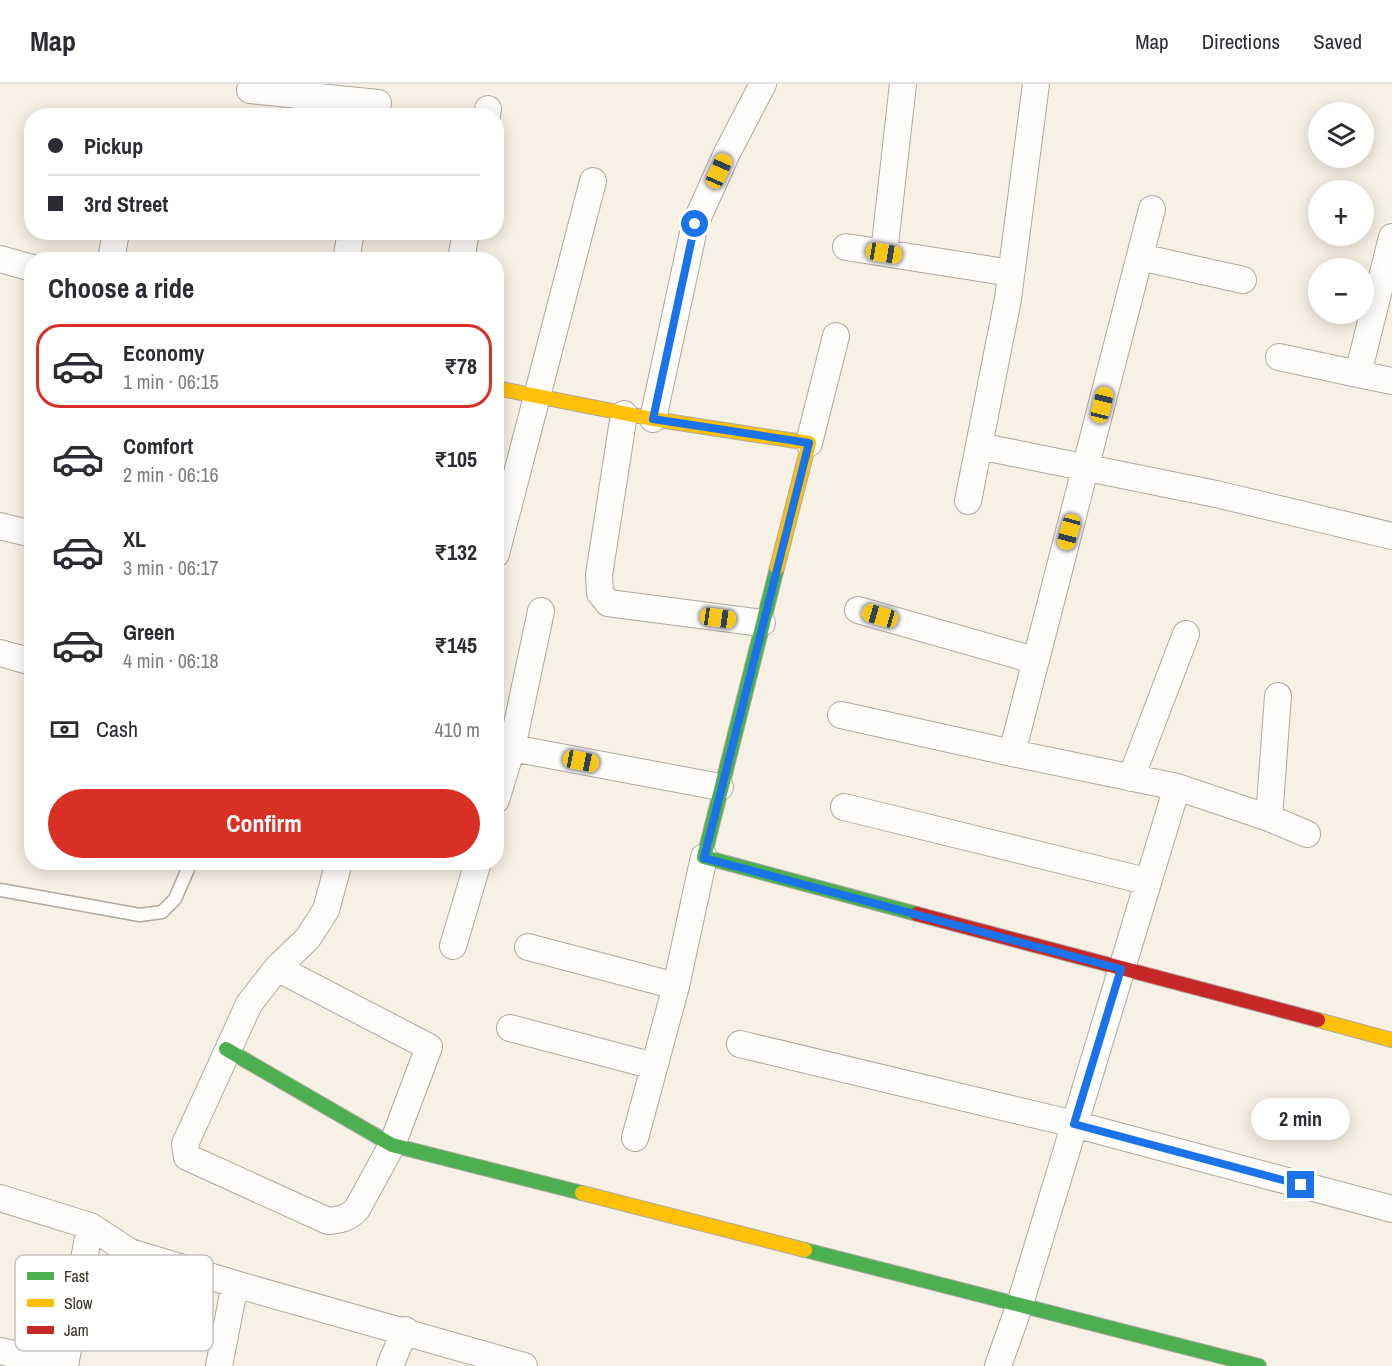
<!DOCTYPE html>
<meta charset="utf-8">
<style>
body{margin:0;font-family:"Archivo Narrow",sans-serif;background:#f2f2f3;color:#2b2b33;height:100vh;display:flex;flex-direction:column;font-size:22px;white-space:nowrap}
*{box-sizing:border-box;margin:0}
p{font-size:20px;color:#7c7c81}
.icon{flex:none;width:33px;height:33px;fill:none;stroke:currentColor;stroke-width:2;stroke-linecap:round;stroke-linejoin:round}
.map{position:relative;flex:1;overflow:hidden}
.details{position:absolute;left:24px;top:168px;width:480px;height:618px;display:flex;flex-direction:column;background:#fff;border-radius:24px;box-shadow:0 3px 15px #0003}
.details>*{flex:none}
.top-card{position:absolute;left:24px;top:24px;width:480px;height:132px;border-radius:24px;box-shadow:0 3px 15px #0003;display:grid;align-content:center;height:132px;padding:0 24px;background:#fff}
.controls{position:absolute;left:1308px;top:18px;display:grid;gap:12px}
.controls a{display:grid;place-items:center;width:66px;height:66px;border-radius:50%;background:#fff;box-shadow:0 3px 15px #0003;font-size:30px}
.end{position:absolute;width:27px;height:27px;margin:-14px;border:8px solid #1a73e8;background:#fff;box-shadow:0 0 0 3px #fff}
.from{border-radius:50%}
.bubble{position:absolute;height:42px;border-radius:21px;background:#fff;box-shadow:0 3px 15px #0003;font-size:20px;font-weight:700;line-height:42px;text-align:center}
.car{position:absolute;width:18px;height:36px;margin:-18px -9px;border-radius:8px;box-shadow:0 0 4px 2px #0007;background:linear-gradient(#f5c518 24%,#345 0 40%,#f5c518 0 76%,#345 0 86%,#f5c518 0)}
.top-card b{display:flex;align-items:center;gap:21px;height:57px;font-size:22px}
.top-card b+b{border-top:2px solid #e1e1e2}
.top-card i{width:15px;height:15px;background:#2b2b33}
ul{padding:0;list-style:none}
li{display:flex;align-items:center;gap:18px;height:84px;margin:0 12px 9px;padding:0 12px;border:3px solid transparent;border-radius:24px}
li div{flex:1}
li b{display:block;font-size:22px}
li em{font-style:normal;font-weight:700}
li.on{border-color:#d93025}
li>.icon{width:54px;height:54px;stroke-width:1.5}
h2{padding:0 24px;font-size:27px;line-height:72px}
.pay{display:flex;align-items:center;gap:15px;height:66px;padding:0 24px;font-size:22px}
.pay p{margin-inline-start:auto}
.action{display:flex;gap:12px;margin-top:auto;padding:12px 24px}
.action a{flex:1;height:69px;border-radius:36px;background:#d93025;color:#fff;font-size:24px;font-weight:700;line-height:69px;text-align:center}
header{display:flex;align-items:center;gap:36px;box-sizing:border-box;height:84px;padding:0 30px;background:#fff;border-bottom:2px solid #e1e1e2}
header strong{font-size:28px}
nav{display:flex;gap:33px;margin-inline-start:auto;font-size:21px}
.map>svg:first-child{display:block}
</style>
<header>
<strong>Map</strong>
<nav><a>Map</a><a>Directions</a><a>Saved</a></nav>
</header>
<div class="map">
<svg width="1392" height="1282" viewBox="0 0 1392 1282">
<rect width="100%" height="100%" fill="#f7f0e5"/>
<g fill="none" stroke-linecap="round" stroke-linejoin="round">
<defs>
<path id="lane" d="M0,806l140,25 22,-3 13,-13 16,-37"/>
<path id="street" d="M250,6l128,13
M487,32l1,-7
M1392,153l-34,137 34,7
M846,163l165,26
M884,169l19,-169
M1140,173l103,23
M0,175l32,9
M111,176l5,-28
M346,176l5,-28
M461,176l5,-28
M1279,273l79,17
M624,330l-25,161 1,18 8,10 154,20
M653,335l42,-195 32,-71 36,-69
M809,359l27,-107
M979,362l237,48 176,42
M968,417l40,-202 28,-215
M0,442l32,8
M496,470l97,-373
M858,526l176,50
M0,569l32,9
M841,631l171,38 140,-544
M496,661l224,42
M1012,669l165,34 92,31 38,16
M1131,694l55,-144
M496,716l16,-52 29,-137
M844,723l302,74
M1269,734l9,-122
M453,862l25,-84
M528,863l148,39
M277,884l152,79 -37,98 -35,64c-8,9 -17,11 -29,12l-141,-64 -2,-13 64,-140 28,-36 31,-30 18,-28 13,-48
M510,944l144,38
M740,960l334,80 318,85
M635,1054l41,-152 28,-129
M0,1114l90,28
M235,1200l289,82
M0,1267l64,15
M65,1282l25,-140 40,26 105,32 -16,82
M390,1282l15,-36
M998,1282l22,-62 157,-517"/>
<path id="fast" d="M777,484l-73,289 213,57
M226,965l166,96 190,48
M805,1166l454,116"/>
<path id="slow" d="M496,304l157,31 156,24 -32,125
M1318,936l74,20
M582,1109l223,57"/>
<path id="jam" d="M917,830l401,106"/>
</defs>
<!-- lane casing -->
<use href="#lane" stroke="#aea89f" stroke-width="15"/>
<!-- street casing -->
<use href="#street" stroke="#aea89f" stroke-width="28"/>
<!-- fast casing -->
<use href="#fast" stroke="#aea89f" stroke-width="16"/>
<!-- slow casing -->
<use href="#slow" stroke="#aea89f" stroke-width="16"/>
<!-- jam casing -->
<use href="#jam" stroke="#aea89f" stroke-width="16"/>
<!-- lane -->
<use href="#lane" stroke="#fefdfb" stroke-width="12"/>
<!-- street -->
<use href="#street" stroke="#fefdfb" stroke-width="26"/>
<!-- fast -->
<use href="#fast" stroke="#4caf50" stroke-width="14"/>
<!-- slow -->
<use href="#slow" stroke="#ffc107" stroke-width="14"/>
<!-- jam -->
<use href="#jam" stroke="#c62828" stroke-width="14"/>
</g>
<g fill="none" stroke-linecap="round" stroke-linejoin="round">
<!-- route -->
<path stroke="#1a73e8" stroke-width="8" d="M695,140l-42,195 156,24 -105,415 417,111 -47,155 227,61"/>
</g>
<!-- legend -->
<rect x="15" y="1171" width="198" height="96" rx="9" fill="#fff" stroke="#c4c2bf" stroke-width="1.5"/>
<rect x="27" y="1188" width="27" height="8" fill="#4caf50"/>
<rect x="27" y="1215" width="27" height="8" fill="#ffc107"/>
<rect x="27" y="1242" width="27" height="8" fill="#c62828"/>
<g font-size="16" fill="#393229">
<text x="64" y="1198">Fast</text>
<text x="64" y="1225">Slow</text>
<text x="64" y="1252">Jam</text>
</g>
</svg>
<div class="controls">
<a><svg class="icon" aria-label="layers" viewBox="0 0 24 24"><path d="M12 4l9 5-9 5-9-5zM3 14l9 5 9-5"/></svg></a>
<a>+</a>
<a>−</a>
</div>
<i class="end from" style="left:695px;top:140px"></i>
<i class="end" style="left:1301px;top:1101px"></i>
<div class="bubble" style="left:1251px;top:1014px;width:99px">2 min</div>
<i class="car" style="left:719px;top:87px;rotate:24deg"></i>
<i class="car" style="left:884px;top:169px;rotate:99deg"></i>
<i class="car" style="left:1102px;top:321px;rotate:14deg"></i>
<i class="car" style="left:1069px;top:448px;rotate:195deg"></i>
<i class="car" style="left:880px;top:532px;rotate:286deg"></i>
<i class="car" style="left:718px;top:534px;rotate:98deg"></i>
<i class="car" style="left:581px;top:677px;rotate:101deg"></i>
<div class="top-card">
<b><i class="from"></i>Pickup</b>
<b><i></i>3rd Street</b>
</div>
<section class="details">
<h2>Choose a ride</h2>
<ul>
<li class="on"><svg class="icon" aria-label="car" viewBox="0 0 24 24"><path d="M5 17H2v-5l4-1 3-4h7l3 4 3 1v5h-3M9 17h6M6 11h13"/><circle cx="7" cy="17" r="2"/><circle cx="17" cy="17" r="2"/></svg><div><b>Economy</b><p>1 min · 06:15</p></div><em>₹78</em></li>
<li><svg class="icon" aria-label="car" viewBox="0 0 24 24"><path d="M5 17H2v-5l4-1 3-4h7l3 4 3 1v5h-3M9 17h6M6 11h13"/><circle cx="7" cy="17" r="2"/><circle cx="17" cy="17" r="2"/></svg><div><b>Comfort</b><p>2 min · 06:16</p></div><em>₹105</em></li>
<li><svg class="icon" aria-label="car" viewBox="0 0 24 24"><path d="M5 17H2v-5l4-1 3-4h7l3 4 3 1v5h-3M9 17h6M6 11h13"/><circle cx="7" cy="17" r="2"/><circle cx="17" cy="17" r="2"/></svg><div><b>XL</b><p>3 min · 06:17</p></div><em>₹132</em></li>
<li><svg class="icon" aria-label="car" viewBox="0 0 24 24"><path d="M5 17H2v-5l4-1 3-4h7l3 4 3 1v5h-3M9 17h6M6 11h13"/><circle cx="7" cy="17" r="2"/><circle cx="17" cy="17" r="2"/></svg><div><b>Green</b><p>4 min · 06:18</p></div><em>₹145</em></li>
</ul>
<div class="pay"><svg class="icon" aria-label="cash" viewBox="0 0 24 24"><path d="M3 7h18v10H3z"/><circle cx="12" cy="12" r="2"/></svg>Cash<p>410 m</p></div>
<div class="action"><a>Confirm</a></div>
</section>
</div>
